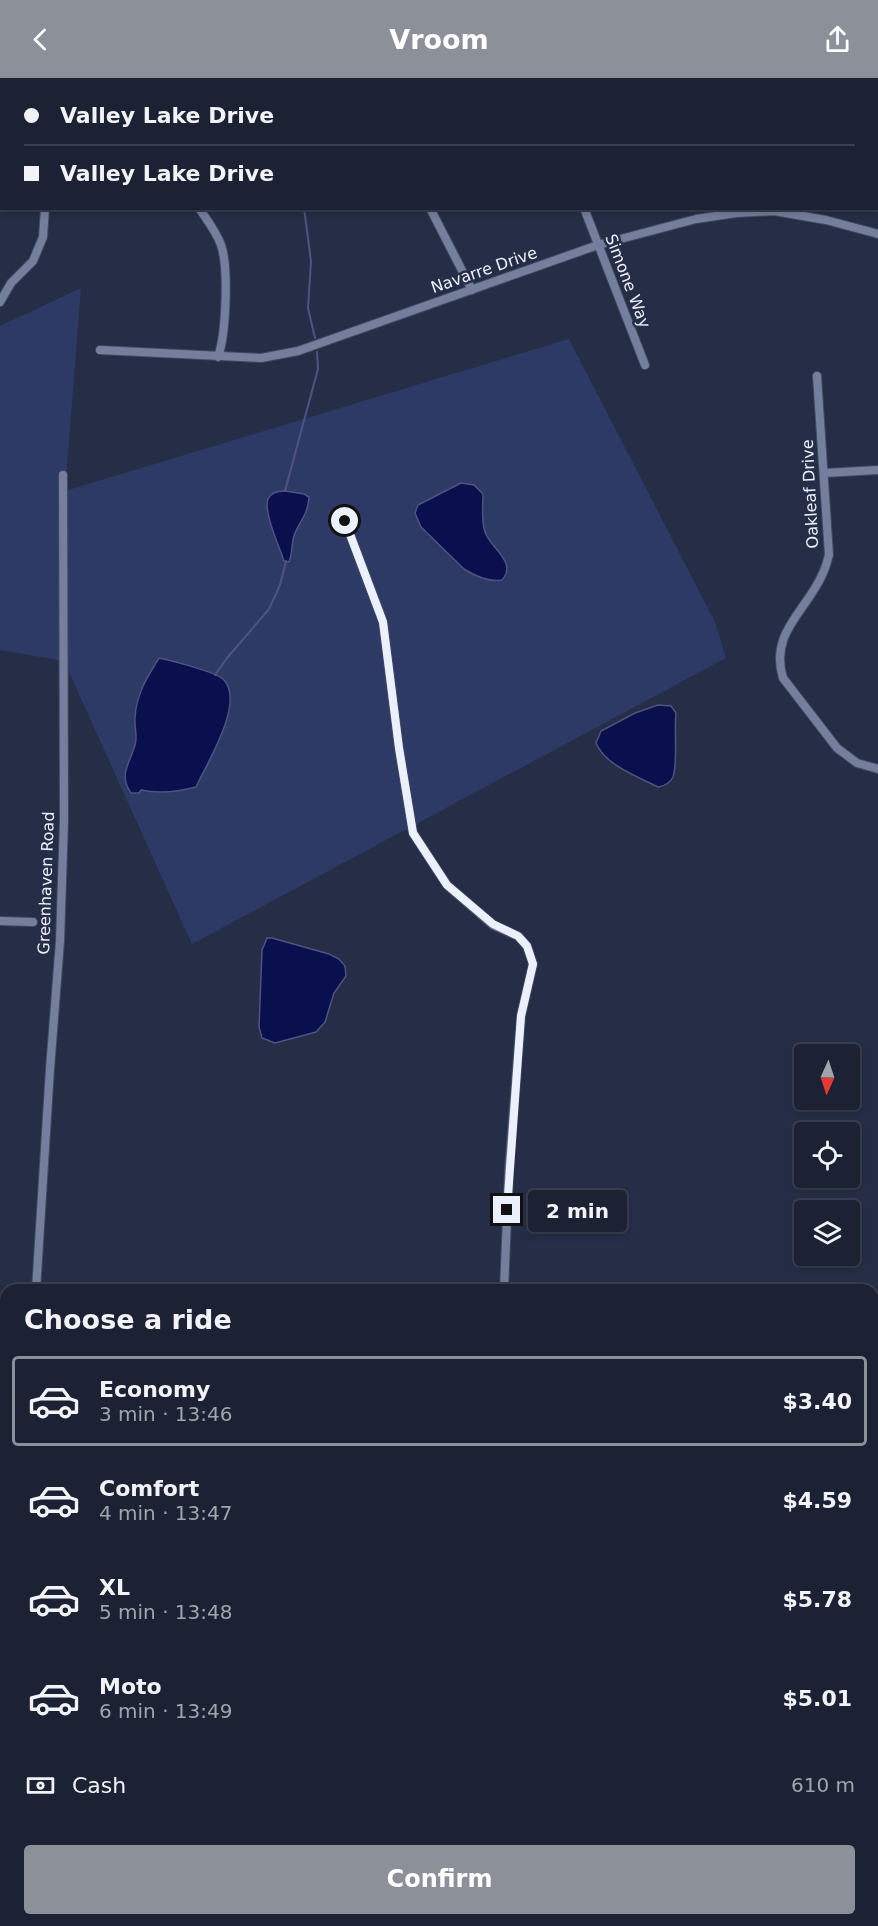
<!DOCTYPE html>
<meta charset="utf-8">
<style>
body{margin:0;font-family:"DejaVu Sans",sans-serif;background:#252a3c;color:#f1f3f6;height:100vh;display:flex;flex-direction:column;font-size:22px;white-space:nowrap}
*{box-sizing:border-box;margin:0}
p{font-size:20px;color:#a0a4ac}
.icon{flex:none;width:33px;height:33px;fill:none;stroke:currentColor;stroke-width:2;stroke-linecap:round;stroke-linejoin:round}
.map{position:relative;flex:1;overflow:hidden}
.details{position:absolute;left:0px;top:1206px;width:879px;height:642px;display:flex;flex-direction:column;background:#1c2234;border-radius:18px 18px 0 0;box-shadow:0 3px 9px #0003,0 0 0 2px #3a3f4f}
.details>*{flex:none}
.banner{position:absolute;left:0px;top:0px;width:879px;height:132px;box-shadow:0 3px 9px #0003,0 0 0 2px #3a3f4f;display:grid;align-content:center;height:132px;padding:0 24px;background:#1c2234}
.needle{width:39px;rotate:183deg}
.controls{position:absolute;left:794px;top:966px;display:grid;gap:12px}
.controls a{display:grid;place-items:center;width:66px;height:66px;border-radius:6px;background:#1c2234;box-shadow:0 3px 9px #0003,0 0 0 2px #3a3f4f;font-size:30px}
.end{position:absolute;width:27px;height:27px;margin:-14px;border:8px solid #ebf0fd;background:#111;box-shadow:0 0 0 3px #111}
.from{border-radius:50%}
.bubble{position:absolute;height:42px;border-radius:6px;background:#1c2234;box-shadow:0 3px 9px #0003,0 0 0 2px #3a3f4f;font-size:20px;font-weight:800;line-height:42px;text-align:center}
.banner b{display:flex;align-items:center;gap:21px;height:57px;font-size:22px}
.banner b+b{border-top:2px solid #3a3f4f}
.banner i{width:15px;height:15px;background:#f1f3f6}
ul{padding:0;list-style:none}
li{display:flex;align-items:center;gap:18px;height:90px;margin:0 12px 9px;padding:0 12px;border:3px solid transparent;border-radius:6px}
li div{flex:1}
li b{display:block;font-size:22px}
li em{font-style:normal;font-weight:800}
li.active{border-color:#8c9099}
li>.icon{width:54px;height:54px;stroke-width:1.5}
h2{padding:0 24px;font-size:27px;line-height:72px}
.pay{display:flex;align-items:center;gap:15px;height:66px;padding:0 24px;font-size:22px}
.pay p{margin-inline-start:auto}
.button{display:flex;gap:12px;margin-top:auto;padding:12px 24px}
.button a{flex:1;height:69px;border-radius:6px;background:#8c9099;color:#fff;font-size:24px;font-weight:800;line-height:69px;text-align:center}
header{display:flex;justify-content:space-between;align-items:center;height:78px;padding:0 24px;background:#8c9099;color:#fff;font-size:27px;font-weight:800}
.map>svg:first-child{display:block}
</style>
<header><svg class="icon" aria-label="back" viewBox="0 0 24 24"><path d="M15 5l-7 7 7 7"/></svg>Vroom<svg class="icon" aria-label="share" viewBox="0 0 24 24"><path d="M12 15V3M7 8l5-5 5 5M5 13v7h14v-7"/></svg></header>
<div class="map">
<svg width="878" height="1848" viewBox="0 0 878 1848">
<rect width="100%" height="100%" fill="#252e46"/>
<!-- green -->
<path fill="#2d3a66" d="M0,0h260l-5,2h-253l-1,36h-1z
M81,210l-16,203 504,-152 146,283 11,36 -534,286 -128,-283 -64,-11v-324z
M6,1758v84h741v6h-747v-88z"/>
<!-- water -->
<path fill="#0a104d" stroke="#4e5382" stroke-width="1.5" d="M461,405l13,2 9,9c0,13 -2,26 2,38 5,16 33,30 17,48 -13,2 -27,-4 -38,-11l-43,-42 -6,-14 3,-8z
M285,413l19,3 5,3c-1,17 -8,22 -14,36 -4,9 -2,19 -6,29l-5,-1c-4,-13 -21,-49 -16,-62 3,-7 10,-8 17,-8z
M159,580c11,2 60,15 65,22 21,23 -17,83 -28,107 -19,5 -36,7 -55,3l-2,3h-8c-13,-18 -1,-30 4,-48 3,-8 -1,-19 0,-27 1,-23 12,-41 24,-60z
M658,627l13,1 5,7c-2,17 2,50 -3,64 -3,6 -8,9 -15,10 -20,-10 -53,-22 -62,-44l5,-12 34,-18z
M267,860h5l57,16 10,5 6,7 1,10 -12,17 -9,29 -9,10 -41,11 -13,-5 -3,-11 3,-77z"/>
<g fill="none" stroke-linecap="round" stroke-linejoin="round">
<!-- stream -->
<path stroke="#4e5382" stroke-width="2" d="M217,0l2,2
M569,0l2,2
M149,2l5,-2
M0,28h2
M304,130l7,53 -3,47 7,30
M285,413l33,-122 -1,-17
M215,597l12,-17 42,-49 11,-24 6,-24"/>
<defs>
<path id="street" d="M545,0v2
M0,109h2
M199,130c8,12 17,23 22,37 8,23 5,89 -3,112
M430,130l42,82
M584,130l61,157
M0,224l11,-19 22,-22 10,-24 2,-29
M100,272l161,8 37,-7 300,-106 98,-26 40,-6 38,-2 52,9 52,14
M817,298l12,179c-2,6 -3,12 -6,18 -16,38 -54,59 -40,105l54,70 20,15 21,6
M825,395l53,-3
M345,443l38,101 16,126 14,85 34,52 46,40 25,11 9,10 6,18 -12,52 -12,154 -5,120
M0,843l33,1
M36,1212l14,-221 10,-128 4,-121 -1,-345
M0,1673l6,-3"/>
<path id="secondary" d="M0,1298l6,2
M873,1343h5"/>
</defs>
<!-- street casing -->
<use href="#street" stroke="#434a5e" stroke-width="10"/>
<!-- secondary casing -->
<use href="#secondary" stroke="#434a5e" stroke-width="14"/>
<!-- street -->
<use href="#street" stroke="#757f9d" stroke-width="8"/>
<!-- secondary -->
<use href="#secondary" stroke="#757f9d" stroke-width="12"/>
</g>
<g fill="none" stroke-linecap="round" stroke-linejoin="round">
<!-- route -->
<path stroke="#ebf0fd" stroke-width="8" d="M345,443l38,101 16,126 14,85 34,52 46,39 25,12 9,10 6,18 -12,52 -14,194"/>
</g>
<g text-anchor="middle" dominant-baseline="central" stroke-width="5" stroke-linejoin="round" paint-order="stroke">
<!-- street labels -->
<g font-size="16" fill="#ebf0fd" stroke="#252e46">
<text transform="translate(484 192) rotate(-19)">Navarre Drive</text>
<text transform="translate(628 203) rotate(69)">Simone Way</text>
<text transform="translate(810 416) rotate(-93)">Oakleaf Drive</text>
<text transform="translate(46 805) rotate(-88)">Greenhaven Road</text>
</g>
</g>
</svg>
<div class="controls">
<a><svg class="needle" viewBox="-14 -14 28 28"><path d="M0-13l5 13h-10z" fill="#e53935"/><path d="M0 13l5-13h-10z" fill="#a0a4ac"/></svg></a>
<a><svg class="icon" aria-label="locate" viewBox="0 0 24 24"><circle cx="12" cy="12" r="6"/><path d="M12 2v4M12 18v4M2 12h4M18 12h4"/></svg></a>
<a><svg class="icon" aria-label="layers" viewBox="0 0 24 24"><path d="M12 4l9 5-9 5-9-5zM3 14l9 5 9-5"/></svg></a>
</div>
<i class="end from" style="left:345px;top:443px"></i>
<i class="end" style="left:507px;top:1132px"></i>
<div class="bubble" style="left:528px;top:1112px;width:99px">2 min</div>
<div class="banner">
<b><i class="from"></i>Valley Lake Drive</b>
<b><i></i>Valley Lake Drive</b>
</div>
<section class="details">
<h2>Choose a ride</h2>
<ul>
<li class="active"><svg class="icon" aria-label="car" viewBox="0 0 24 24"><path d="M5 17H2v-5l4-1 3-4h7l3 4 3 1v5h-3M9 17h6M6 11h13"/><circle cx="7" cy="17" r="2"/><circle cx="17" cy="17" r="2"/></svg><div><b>Economy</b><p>3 min · 13:46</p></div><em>$3.40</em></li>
<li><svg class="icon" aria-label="car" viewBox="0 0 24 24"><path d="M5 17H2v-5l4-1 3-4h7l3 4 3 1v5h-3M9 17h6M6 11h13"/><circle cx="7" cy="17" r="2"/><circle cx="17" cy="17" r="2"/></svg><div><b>Comfort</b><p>4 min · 13:47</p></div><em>$4.59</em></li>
<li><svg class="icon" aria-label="car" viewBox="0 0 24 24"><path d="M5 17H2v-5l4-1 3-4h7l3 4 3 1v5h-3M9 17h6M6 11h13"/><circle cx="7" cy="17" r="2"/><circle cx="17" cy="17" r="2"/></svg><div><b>XL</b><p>5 min · 13:48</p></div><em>$5.78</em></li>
<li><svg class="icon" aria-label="car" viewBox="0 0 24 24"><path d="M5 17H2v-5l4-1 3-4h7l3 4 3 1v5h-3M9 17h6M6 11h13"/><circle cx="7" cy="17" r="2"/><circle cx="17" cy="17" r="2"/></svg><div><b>Moto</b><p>6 min · 13:49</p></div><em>$5.01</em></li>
</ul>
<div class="pay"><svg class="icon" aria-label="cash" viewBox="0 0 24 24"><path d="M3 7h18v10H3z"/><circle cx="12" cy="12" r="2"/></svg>Cash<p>610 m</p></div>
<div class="button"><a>Confirm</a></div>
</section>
</div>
